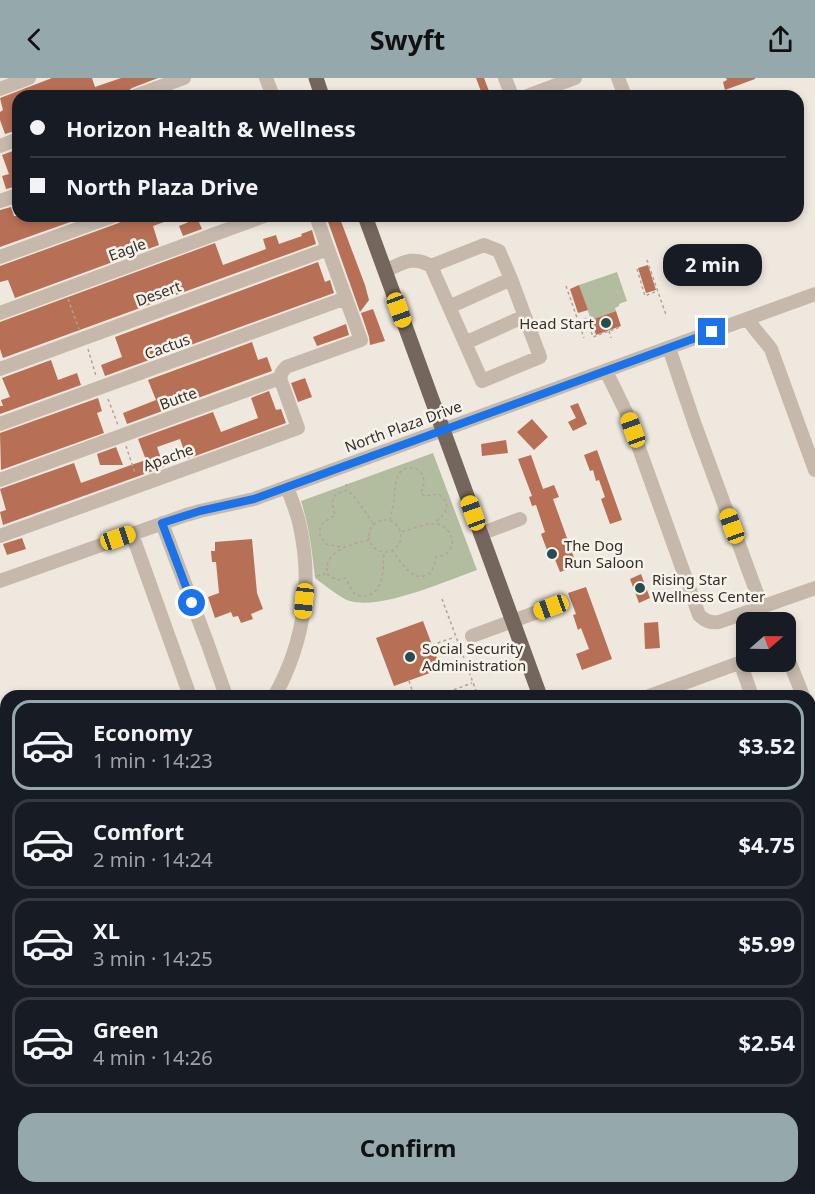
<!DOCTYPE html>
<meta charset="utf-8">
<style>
body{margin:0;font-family:"Noto Sans",sans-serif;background:#242831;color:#f1f3f6;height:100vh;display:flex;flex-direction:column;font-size:22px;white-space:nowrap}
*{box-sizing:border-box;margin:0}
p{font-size:20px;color:#9ea1a6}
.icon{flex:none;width:33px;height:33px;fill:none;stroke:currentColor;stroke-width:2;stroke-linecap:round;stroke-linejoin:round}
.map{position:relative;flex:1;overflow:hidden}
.side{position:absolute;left:0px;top:612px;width:816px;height:504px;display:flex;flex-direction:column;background:#171b24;border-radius:18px 18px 0 0;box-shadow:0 3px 9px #0003}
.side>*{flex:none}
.hud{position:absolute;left:12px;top:12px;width:792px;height:132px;border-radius:18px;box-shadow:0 3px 9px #0003;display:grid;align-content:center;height:132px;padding:0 18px;background:#171b24}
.needle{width:39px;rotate:70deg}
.tools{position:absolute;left:736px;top:534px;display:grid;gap:12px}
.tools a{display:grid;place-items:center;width:60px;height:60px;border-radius:12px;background:#171b24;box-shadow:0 3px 9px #0003;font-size:30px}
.end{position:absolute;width:27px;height:27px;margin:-14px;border:8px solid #1a73e8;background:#fff;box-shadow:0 0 0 3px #fff}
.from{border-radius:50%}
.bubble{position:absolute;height:42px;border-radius:18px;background:#171b24;box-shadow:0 3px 9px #0003;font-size:20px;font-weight:700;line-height:42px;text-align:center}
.car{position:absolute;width:18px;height:36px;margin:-18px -9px;border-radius:8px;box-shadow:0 0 4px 2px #0007;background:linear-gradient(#f5c518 24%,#345 0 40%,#f5c518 0 76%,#345 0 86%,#f5c518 0)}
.hud b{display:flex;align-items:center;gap:21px;height:57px;font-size:22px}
.hud b+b{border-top:2px solid #363941}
.hud i{width:15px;height:15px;background:#f1f3f6}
ul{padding:10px 0 0;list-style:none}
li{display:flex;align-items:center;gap:18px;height:90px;margin:0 12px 9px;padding:0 6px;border:3px solid #363941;border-radius:18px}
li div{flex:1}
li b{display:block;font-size:22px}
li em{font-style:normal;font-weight:700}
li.on{border-color:#95a8ac}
li>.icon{width:54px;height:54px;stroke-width:1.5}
.cta{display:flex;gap:12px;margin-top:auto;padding:12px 18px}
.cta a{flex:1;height:69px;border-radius:18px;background:#95a8ac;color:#111;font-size:24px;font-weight:700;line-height:69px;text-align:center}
header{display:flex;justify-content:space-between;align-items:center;height:78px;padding:0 18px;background:#95a8ac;color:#111;font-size:27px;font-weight:700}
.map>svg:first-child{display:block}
</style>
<header><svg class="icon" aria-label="back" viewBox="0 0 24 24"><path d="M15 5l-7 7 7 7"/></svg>Swyft<svg class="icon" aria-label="share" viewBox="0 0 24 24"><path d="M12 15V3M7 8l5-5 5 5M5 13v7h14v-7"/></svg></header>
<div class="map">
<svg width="815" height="1116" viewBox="0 0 815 1116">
<rect width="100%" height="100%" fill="#efe8de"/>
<!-- green -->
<path fill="#b2bda0" d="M617,194l10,29 -8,3v2l-4,2 1,3 -25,9 -12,-35z
M433,375l44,117c-31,11 -96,40 -127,31 -8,-2 -27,-17 -35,-23 -3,-27 -6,-52 -14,-77z"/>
<!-- building -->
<path fill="#b77055" d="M52,0h40l3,9 26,-9h37l-26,10 -5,4 -13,4h-96v34l-13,4 -5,-14v-8l3,-2 -3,-12z
M476,0h8l5,13 -7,3z
M726,0h29v1l-30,11 -2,-8 4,-2z
M18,71v37l-12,3 -4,-13 7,-2 -7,-19z
M11,129l3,9h73l-87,31v-37z
M135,138l43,1 -25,9 6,19 -144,53 -7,-18 -8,2v-16l116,-42z
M326,138h13l26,69 4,15 -9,12z
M196,141l2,1 4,9 -19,7 -4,-10z
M312,152l4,14 -313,114 -3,-9v-27l215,-79 8,22 43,-16 -3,-10 13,-4 3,9 23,-8 -1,-2z
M318,184l7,20 5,-2 4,13 -229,83 -4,-11 21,-8 -7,-20z
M648,187l8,25 -10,3 -8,-25z
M579,207l9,25 -10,3 -8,-24z
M373,231l12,32 -15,4 -1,-8 -8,-24z
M616,233l5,15 -25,9 -5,-15z
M346,246l3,11 -32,11 -4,-9z
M252,264l6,18 9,-3 5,14 -145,53 -4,-11 33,-13 -8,-20z
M51,282l7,20 19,-7 4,12 -81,29v-8h3l-2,-6 9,-3 -8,-19z
M305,300l7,19 -14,5 -7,-19z
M269,313l7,19 5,-1 5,14 -99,36 -7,-20 -23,8 7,20 -161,58 -3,-13 6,-2 -6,-21 74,-26 7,20 50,-18 15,-5 -8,-21 75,-27 8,20 37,-14 -7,-20z
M98,320l4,13 -5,2 7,20 -103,37 -1,-37z
M578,325l9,21 -14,7 -5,-9 8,-4 -6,-12z
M532,341l16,18 -14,13 -17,-18z
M506,362l2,13 -26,3 -1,-12z
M116,369l7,18h-23l-3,-11z
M597,372l25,70 -12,4 -9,-25 4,-2 -6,-17 -3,1 -3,-11 -3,1 -6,-16z
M531,377l12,34 11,-4 5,12 -6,2 24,67 -17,6 -6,-15 -4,1 -9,-24 4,-2 -9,-27 -4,1 -3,-9 3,-1 -14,-37z
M22,460l4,11 -19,6 -4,-11z
M252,461l5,54 6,16 -12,5 2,5 -12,4 -3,-7 -5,1 -2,-5 -16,6 -7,-21 11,-4 -3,-31h-4l-1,-11h4v-9z
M641,496l9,24 -11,5 -9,-24z
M586,509l26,72 -30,11 -6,-16 13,-5 -8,-21 -3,2 -5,-15 3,-1 -8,-21z
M423,543l18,48 -47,17 -18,-48z
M658,544l2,26 -15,1 -1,-26z"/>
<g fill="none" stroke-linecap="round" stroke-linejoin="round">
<!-- path -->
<path stroke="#b2a396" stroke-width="1.5" stroke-dasharray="3 3" stroke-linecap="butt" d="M647,182l19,55
M637,191l8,27 12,-5
M566,208l18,52
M68,221l11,30
M578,243l9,-3 6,19 27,-10
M609,253l2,7
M88,271l8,27
M108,321l10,26
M126,368l9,27
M346,406l1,5
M390,442c1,-6 3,-12 4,-18 1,-8 0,-20 5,-28 10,-15 33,-2 22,18v2l5,2 12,-2c16,10 7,21 -4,29
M369 458a16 16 0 1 1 32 0a16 16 0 1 1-32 0Z
M369,462c-17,4 -48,11 -41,35l9,5 8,-2c4,4 5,12 10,16 4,3 9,2 14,1 16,-6 14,-30 15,-43
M340,469l-14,-3 -6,-8v-9l4,-5 11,-7 -3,-13 4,-8 11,-4 6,5 21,29
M392,472c8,10 17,29 32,26 9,-2 10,-10 12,-19 4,-1 10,-2 13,-6 8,-9 0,-24 -11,-27 -9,-2 -28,6 -38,8
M317,498l10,-3
M442,521l36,97
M432,567l23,-8
M409,603l5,15
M437,618l35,-13"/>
<!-- minor -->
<path stroke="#c6b9ac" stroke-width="14" d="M266,0l7,18
M505,0l7,18
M618,0l7,18
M0,11l29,-11
M135,18l49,-18
M527,18l48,-18
M0,68l18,-7
M0,123l18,-6
M0,179l113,-41
M385,193c18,-8 27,-16 46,-5l53,-21 15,6 12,28 29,78 -58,24 -51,-115
M449,229l62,-28
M0,235l264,-97
M748,241c6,11 15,19 23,30l44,121
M465,265l60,-27
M669,270l26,77 67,182
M0,291l328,-120
M606,293l20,41 73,203c6,6 11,8 20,7l96,-34
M0,346l346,-126
M0,402l280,-102 2,-6 4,-5 75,-27 -45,-124
M162,445l45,119 19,54
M132,456l58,162
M480,456l40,-15
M0,458l298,-108 -18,-50
M0,503l186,-66 14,-4 54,-12 561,-205
M472,558l79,-29
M786,575l17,43
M740,584l12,34
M274,618c7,-10 11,-21 16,-33 17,-45 20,-94 9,-141 -3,-12 -8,-24 -12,-35
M649,618l98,-36
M810,638l5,14
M810,696h5
M810,782l5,-2
M810,824l5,-2
M810,995l5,-2
M810,1105l5,-2
M571,1110l9,6
M643,1116l16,-6
M745,1116l9,-3 13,3
M777,1116l18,-6"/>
<!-- major -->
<path stroke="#75665d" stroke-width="15" d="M316,0l6,18
M365,138l175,480
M0,1008l6,2
M0,1108l6,-2
M248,1110l13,6
M269,1110l6,6
M719,1110l3,6
M27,1116l16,-6"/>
</g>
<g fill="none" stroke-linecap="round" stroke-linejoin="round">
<!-- route -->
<path stroke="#1a73e8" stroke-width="8" d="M192,525l-30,-80 38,-12 54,-12 458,-167"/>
</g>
<!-- markers -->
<g fill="#244d51" stroke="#f7f2ea" stroke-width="2">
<circle cx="606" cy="245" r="6"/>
<circle cx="552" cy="476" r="6"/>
<circle cx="640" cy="510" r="6"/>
<circle cx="410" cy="579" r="6"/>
</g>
<g text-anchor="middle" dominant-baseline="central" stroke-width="5" stroke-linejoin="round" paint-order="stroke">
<!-- street labels -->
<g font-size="15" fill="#352e2a" stroke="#f7f2ea">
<text transform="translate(127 171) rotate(-20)">Eagle</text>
<text transform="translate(158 215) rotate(-20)">Desert</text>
<text transform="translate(167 268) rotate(-20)">Cactus</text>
<text transform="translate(178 320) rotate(-20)">Butte</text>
<text transform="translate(403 348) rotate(-20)">North Plaza Drive</text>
<text transform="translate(168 379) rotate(-20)">Apache</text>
</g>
<!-- poi labels -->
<g font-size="15" fill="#352e2a" stroke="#f7f2ea" text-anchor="start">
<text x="594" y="245" text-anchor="end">Head Start</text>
<text x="564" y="467">The Dog<tspan x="564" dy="17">Run Saloon</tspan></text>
<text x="652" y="501">Rising Star<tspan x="652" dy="17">Wellness Center</tspan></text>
<text x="422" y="570">Social Security<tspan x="422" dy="17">Administration</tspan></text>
</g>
</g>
</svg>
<div class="tools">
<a><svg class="needle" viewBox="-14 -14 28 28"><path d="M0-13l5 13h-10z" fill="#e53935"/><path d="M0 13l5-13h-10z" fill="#9ea1a6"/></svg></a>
</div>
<i class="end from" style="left:192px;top:525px"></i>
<i class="end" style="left:712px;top:254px"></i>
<div class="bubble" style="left:663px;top:166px;width:99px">2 min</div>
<i class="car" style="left:399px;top:232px;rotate:160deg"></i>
<i class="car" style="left:633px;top:352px;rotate:340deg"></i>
<i class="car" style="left:473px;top:435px;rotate:340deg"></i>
<i class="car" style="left:732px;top:448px;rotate:340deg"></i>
<i class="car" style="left:118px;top:460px;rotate:71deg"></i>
<i class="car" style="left:304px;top:523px;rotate:186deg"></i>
<i class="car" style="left:551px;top:529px;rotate:250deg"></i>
<div class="hud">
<b><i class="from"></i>Horizon Health &amp; Wellness</b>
<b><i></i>North Plaza Drive</b>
</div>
<section class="side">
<ul>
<li class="on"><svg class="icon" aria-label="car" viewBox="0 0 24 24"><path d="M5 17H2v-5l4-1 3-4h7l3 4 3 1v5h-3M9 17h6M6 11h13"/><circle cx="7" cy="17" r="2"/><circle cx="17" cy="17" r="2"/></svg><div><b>Economy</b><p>1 min · 14:23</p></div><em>$3.52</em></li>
<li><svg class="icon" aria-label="car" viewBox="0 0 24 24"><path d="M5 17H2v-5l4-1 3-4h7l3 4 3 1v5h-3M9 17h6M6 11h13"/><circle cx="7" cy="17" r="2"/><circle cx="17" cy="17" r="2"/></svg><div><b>Comfort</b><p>2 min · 14:24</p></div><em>$4.75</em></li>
<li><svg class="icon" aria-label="car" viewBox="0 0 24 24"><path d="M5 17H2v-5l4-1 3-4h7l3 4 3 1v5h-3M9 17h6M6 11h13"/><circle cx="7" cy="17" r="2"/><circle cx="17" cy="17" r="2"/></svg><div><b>XL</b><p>3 min · 14:25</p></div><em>$5.99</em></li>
<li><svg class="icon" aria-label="car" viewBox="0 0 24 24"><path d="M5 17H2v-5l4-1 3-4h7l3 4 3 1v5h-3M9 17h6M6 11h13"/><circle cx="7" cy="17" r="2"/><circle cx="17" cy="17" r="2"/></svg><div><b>Green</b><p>4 min · 14:26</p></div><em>$2.54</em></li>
</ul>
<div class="cta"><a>Confirm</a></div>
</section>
</div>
